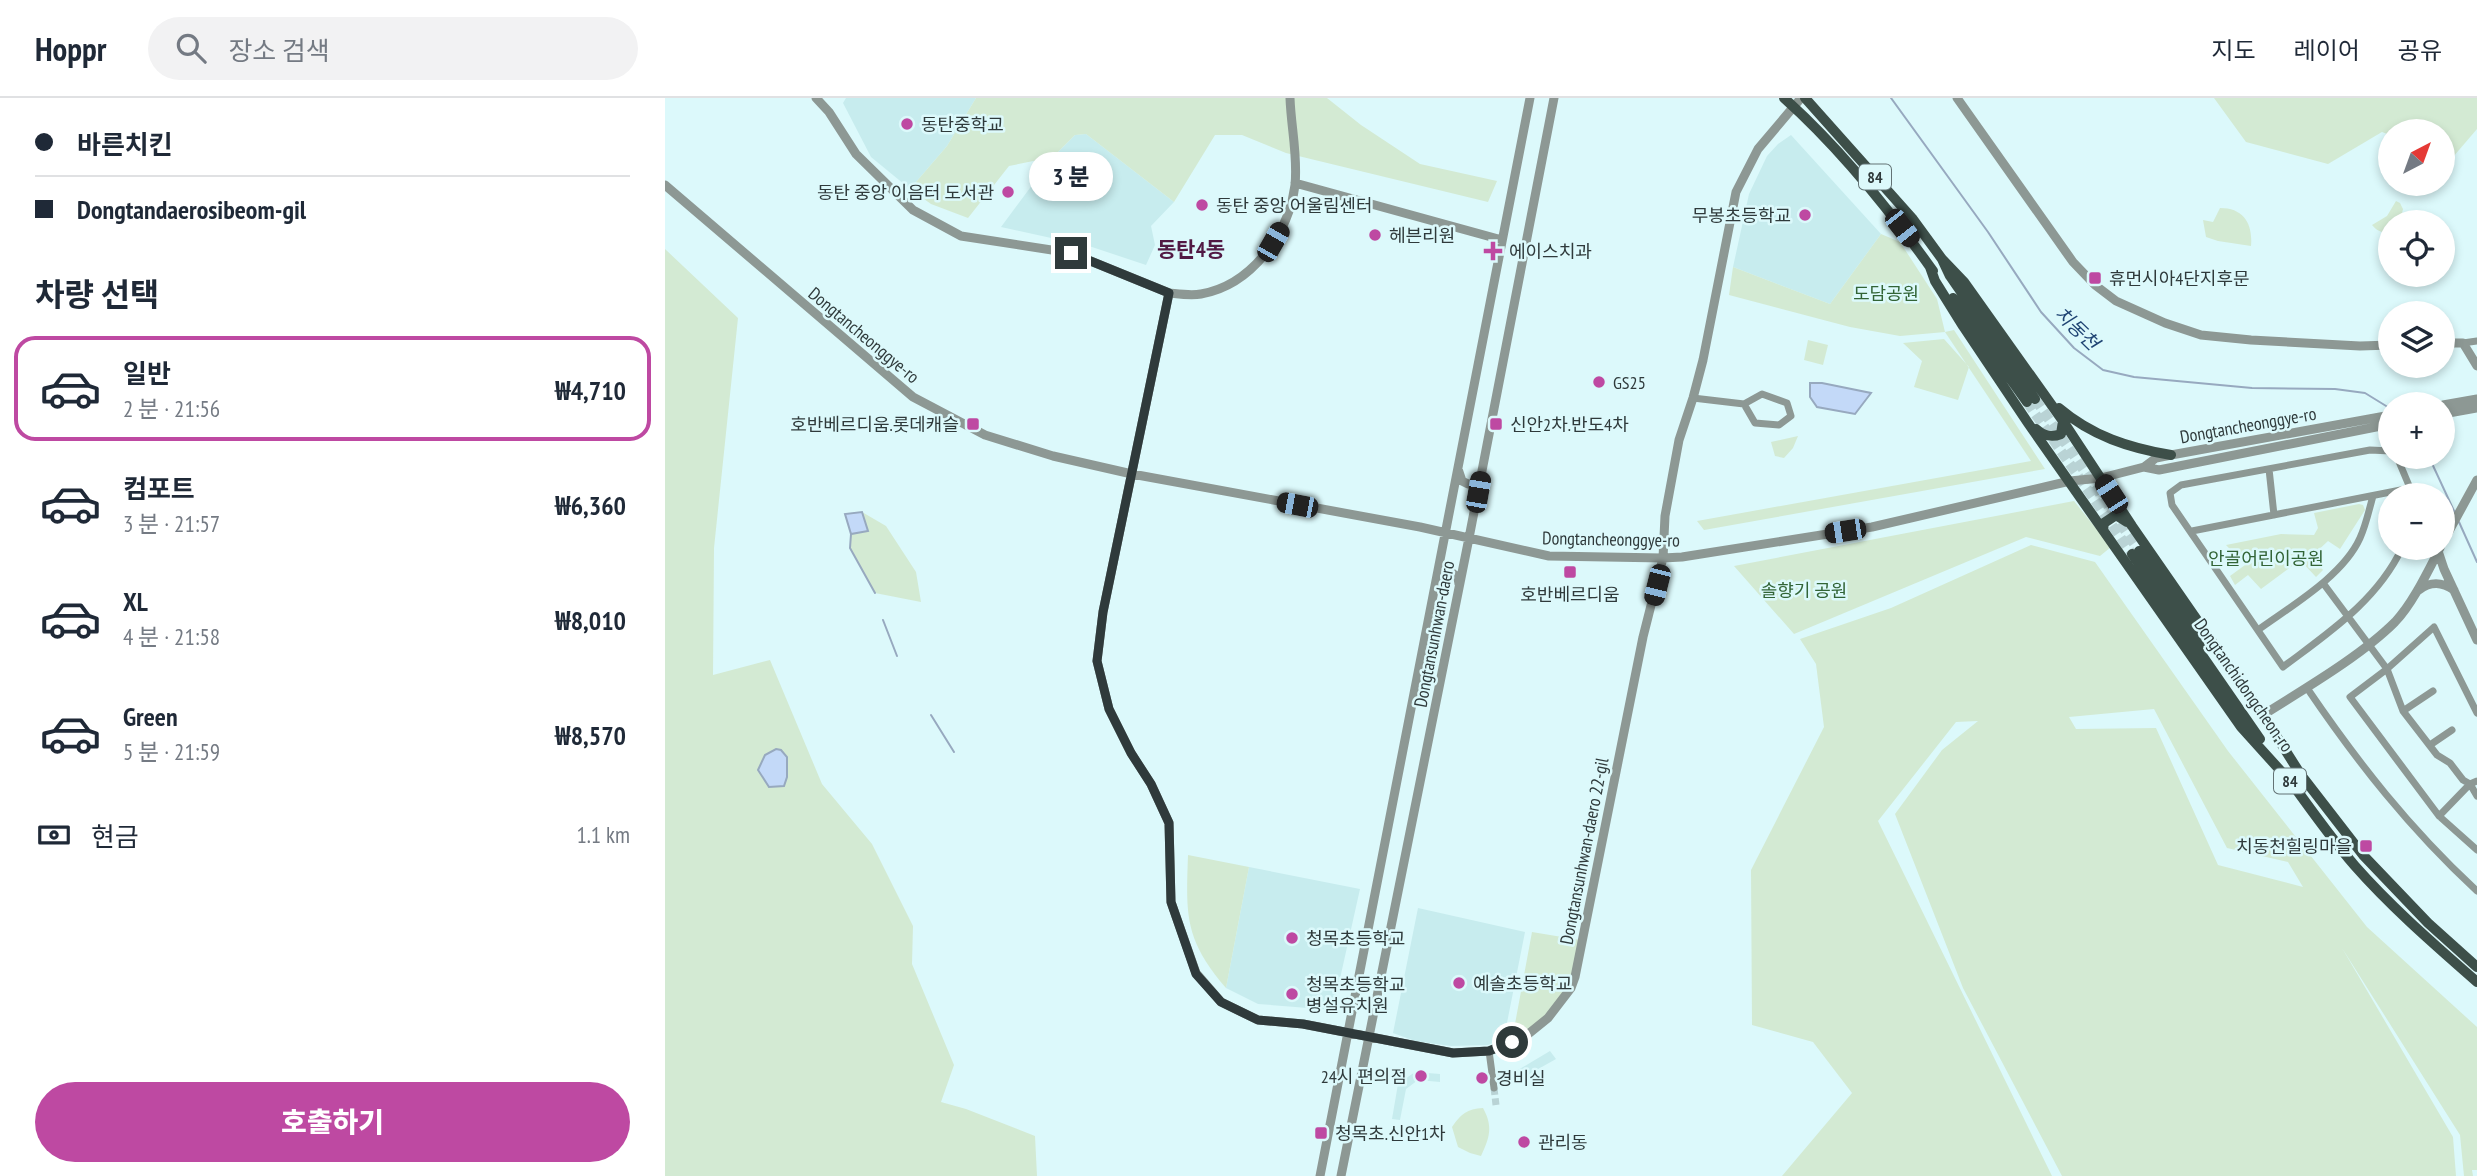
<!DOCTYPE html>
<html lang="ko">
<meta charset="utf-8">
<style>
body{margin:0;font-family:"PT Sans Narrow","Noto Sans KR",sans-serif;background:#f2f2f3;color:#1f2937;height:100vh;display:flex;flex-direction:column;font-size:26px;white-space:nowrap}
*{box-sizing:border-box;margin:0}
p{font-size:23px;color:#747a83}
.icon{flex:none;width:38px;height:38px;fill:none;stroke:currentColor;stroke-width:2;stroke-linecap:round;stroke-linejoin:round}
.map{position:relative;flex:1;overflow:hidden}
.sheet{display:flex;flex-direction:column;background:#fff;width:665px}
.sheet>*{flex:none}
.banner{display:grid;align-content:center;height:154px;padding:0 35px;background:#fff}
.needle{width:46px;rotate:41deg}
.fabs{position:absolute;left:1713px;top:21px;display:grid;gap:14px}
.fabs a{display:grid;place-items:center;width:77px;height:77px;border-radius:50%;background:#fff;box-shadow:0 4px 10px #0003;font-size:35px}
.end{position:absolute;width:32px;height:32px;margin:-16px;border:9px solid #2f3a3b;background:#fff;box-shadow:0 0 0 4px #fff}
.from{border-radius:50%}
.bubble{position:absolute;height:49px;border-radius:24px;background:#fff;box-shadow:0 4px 10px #0003;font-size:23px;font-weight:800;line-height:49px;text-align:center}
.car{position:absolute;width:21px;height:42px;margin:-21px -10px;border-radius:9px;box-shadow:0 0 5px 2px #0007;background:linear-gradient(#222 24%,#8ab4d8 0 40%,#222 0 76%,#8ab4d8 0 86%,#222 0)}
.banner b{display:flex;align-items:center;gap:24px;height:66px;font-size:26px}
.banner b+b{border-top:2px solid #e0e1e3}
.banner i{width:18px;height:18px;background:#1f2937}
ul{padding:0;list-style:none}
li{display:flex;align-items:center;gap:21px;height:105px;margin:0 14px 10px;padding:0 21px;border:4px solid transparent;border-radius:21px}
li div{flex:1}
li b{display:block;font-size:26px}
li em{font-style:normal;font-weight:800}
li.current{border-color:#be49a2}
li>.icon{width:63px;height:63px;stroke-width:1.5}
h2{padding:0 35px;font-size:32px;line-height:84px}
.pay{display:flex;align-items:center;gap:18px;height:77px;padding:0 35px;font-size:26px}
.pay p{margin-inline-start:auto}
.button{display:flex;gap:14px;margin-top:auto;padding:14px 35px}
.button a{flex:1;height:80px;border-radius:42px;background:#be49a2;color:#fff;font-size:28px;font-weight:800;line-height:80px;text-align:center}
header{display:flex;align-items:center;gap:42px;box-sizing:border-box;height:98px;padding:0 35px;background:#fff;border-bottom:2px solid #e0e1e3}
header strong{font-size:33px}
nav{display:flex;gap:38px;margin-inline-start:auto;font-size:24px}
.search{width:490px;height:63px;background:#f2f2f3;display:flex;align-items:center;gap:18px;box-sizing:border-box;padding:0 24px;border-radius:38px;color:#747a83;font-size:26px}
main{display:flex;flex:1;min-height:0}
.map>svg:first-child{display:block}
</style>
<header>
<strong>Hoppr</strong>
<div class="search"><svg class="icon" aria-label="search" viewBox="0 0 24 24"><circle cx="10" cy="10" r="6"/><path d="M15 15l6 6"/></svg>장소 검색</div>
<nav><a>지도</a><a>레이어</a><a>공유</a></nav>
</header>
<main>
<section class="sheet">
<div class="banner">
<b><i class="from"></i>바른치킨</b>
<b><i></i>Dongtandaerosibeom-gil</b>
</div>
<h2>차량 선택</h2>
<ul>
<li class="current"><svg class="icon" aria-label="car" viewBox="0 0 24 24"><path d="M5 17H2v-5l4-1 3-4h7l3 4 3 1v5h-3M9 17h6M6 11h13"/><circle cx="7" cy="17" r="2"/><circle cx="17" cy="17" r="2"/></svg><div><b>일반</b><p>2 분 · 21:56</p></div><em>₩4,710</em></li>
<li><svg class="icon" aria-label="car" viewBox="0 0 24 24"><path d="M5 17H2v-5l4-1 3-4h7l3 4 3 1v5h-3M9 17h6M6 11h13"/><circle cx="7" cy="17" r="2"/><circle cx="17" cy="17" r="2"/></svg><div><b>컴포트</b><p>3 분 · 21:57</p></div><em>₩6,360</em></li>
<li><svg class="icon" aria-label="car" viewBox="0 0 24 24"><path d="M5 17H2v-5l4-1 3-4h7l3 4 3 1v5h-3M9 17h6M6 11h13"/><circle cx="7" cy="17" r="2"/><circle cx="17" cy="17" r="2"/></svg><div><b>XL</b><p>4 분 · 21:58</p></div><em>₩8,010</em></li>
<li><svg class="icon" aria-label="car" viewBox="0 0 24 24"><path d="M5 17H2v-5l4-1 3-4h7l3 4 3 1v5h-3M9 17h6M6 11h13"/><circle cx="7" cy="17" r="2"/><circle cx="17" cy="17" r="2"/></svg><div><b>Green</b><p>5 분 · 21:59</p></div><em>₩8,570</em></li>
</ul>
<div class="pay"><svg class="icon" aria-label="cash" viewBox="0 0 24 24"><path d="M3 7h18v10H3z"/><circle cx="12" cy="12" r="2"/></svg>현금<p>1.1 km</p></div>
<div class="button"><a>호출하기</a></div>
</section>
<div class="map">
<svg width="1812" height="1078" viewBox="0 0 1812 1078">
<rect width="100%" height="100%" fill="#dcf9fb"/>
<!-- built -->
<path fill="#c7ecee" d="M181,0h130l-29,48 -37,43 -39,-32 -28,-54z
M421,36l88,68 -23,24 4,19 -9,20 -54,-18 -91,-20 52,-70 22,-22z
M1126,37l90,99 -51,70 -97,-37 16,-73 18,-38 11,-12z
M584,769l111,22 -27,121 -75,-6 -32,-16z
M753,810l107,24 -21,106 -16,7 -37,1 -36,-5 -22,-8z
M885,953l6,8 -46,26 -7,-1v-8h5z
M750,974l25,2v8l-22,-2 -12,9 -6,31 -8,-1 6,-35z"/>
<!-- green -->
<path fill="#d3ead3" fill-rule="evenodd" d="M311,0h351l34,27 59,39 77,17 -9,21 -202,-49 -44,-18h-27l-41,67 -88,-68 -11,1 -22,22 -44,9 -41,52 -37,-14 -21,-15 37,-43z
M1549,0h263v31l-30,35 -4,-3v-30h-52l-1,4 -8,-3 -54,32 -82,-22z
M1731,103l4,2 3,6 -3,13h-9l-1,9c-7,3 -13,0 -18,-6l15,-9z
M1555,110c24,0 33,16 31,38l-33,-5 -12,-4 -3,-17 10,2z
M1216,136l19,8 37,57 8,33 9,-2 91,139 -341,61 -7,-9 334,-60 -86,-129 -45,4 -50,-9 -121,-32 4,-28 97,37z
M0,151l73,69 -24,230 -1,127 57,-15 52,124 50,60 41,82 -1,38 42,101 -13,37 25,7 69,27 2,40h-372z
M1279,241l25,28 -11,33 -44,-13 8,-26 -19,-18z
M1143,242l20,5 -5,20 -19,-5z
M1133,338l-5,12 -9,10 -9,-2 -4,-14z
M1409,403l37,46 -11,9 -74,-19 -232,97 -60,-68z
M1694,406l4,1 2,5 -25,39 -12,-8 -16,15 11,14 -7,7 -16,-17 -39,29 -13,-14 -13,10 -5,-9 15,-11 -19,-20 55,-11 33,1 4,-7 -4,-15z
M197,414l24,14 30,46 5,30 -46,-9 -25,-45 1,-14 17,-3z
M1366,447l64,17 133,189 139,176 110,100v143h-5l1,6h-9l-4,-41 -118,-187 111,189 3,39h-394l-99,-188 -68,-174 47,-64 36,-29 -22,1 -78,99 174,355h-270l70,-83 -39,-51 -61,-17 -1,-155 73,-143 -8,-63 -16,-25 91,-31zM1489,611l73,139 61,14 15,25 -85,-22 -62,-137 -80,1 -7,-12z
M523,757l61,12 -23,121c-42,-49 -40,-73 -38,-133z
M867,834l48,8c-2,12 -4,26 -8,38 -9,27 -35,50 -60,62z
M818,1010c10,18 7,29 -2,48l-11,-3 -12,-6 -6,-20c9,-13 15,-18 31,-19z"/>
<!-- water -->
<path fill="#c3d9f8" stroke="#97a9bf" stroke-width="2" d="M1145,285h12l49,10 -16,21 -38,-7 -7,-10z
M197,414l6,19 -17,3 -6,-20z
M111,651l5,1 6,7v20l-3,9 -15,1 -11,-17 7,-15z"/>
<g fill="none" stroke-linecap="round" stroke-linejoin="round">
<!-- stream -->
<path stroke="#97a9bf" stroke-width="2" d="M1226,0l97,134 53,80 33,36 29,22 31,7 118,11 83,1 30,4 26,16
M1764,359l26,56
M1794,424l18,40
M186,436l-1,14 25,45
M218,522l14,36
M266,617l23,37"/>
<!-- minor-tunnel -->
<path stroke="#b9d3d5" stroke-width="7" stroke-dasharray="7 3.5" stroke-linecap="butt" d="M829,990l2,17"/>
<!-- primary-tunnel -->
<path stroke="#b9d3d5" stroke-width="10" stroke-dasharray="10 5" stroke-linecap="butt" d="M1370,301l102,149
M1362,304l105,152"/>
<!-- minor -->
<path stroke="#8d9894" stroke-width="7" d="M1798,245l14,-2
M1028,300l51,6 11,19 24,2 12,-9 -4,-13 -25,-9 -18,10
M1726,353l-21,-1 -189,35 -11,8 2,12 111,162c45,-34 94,-66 119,-119
M1732,359l16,38
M1604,371l5,46
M1527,433l219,-43
M1658,485l64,86 16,42 34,44 13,8 13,17 7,4 7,12
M1593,532c33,-24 85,-54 102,-92 6,-13 9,-28 13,-42
M1642,590c51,75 103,141 170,203
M1738,613l30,-20
M1812,615l-43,-86 -47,42 -37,28 89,119 38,34
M1765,647l22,-15
M1774,718l31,-32 7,-3
M824,953l5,37"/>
<!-- tertiary -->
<path stroke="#8d9894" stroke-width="9" d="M151,0l13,14 27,42 57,56 48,26 110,17 98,40c10,1 22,3 32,1 51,-9 88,-61 94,-109 3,-29 -4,-58 -5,-87
M1292,0l116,164 22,23 21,16 49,22 36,12 50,5 109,6 31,-1
M630,85l207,57
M0,87l248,212 72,38 68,21 79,18 288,53 129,29 114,2 19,-1 190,-30 198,-46 31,-3 43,-11 12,-9 15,-3 220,-40
M504,195l-66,319 -6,49 12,48 22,44 20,31 18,39 2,79 25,71 25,29 37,18 45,4 150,29 36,-2 38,-16 21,-17 23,-30 4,-11 68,-340 20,-79 2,-42 14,-76 14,-42 10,-38 33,-168 22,-43 43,-51
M1778,245h20l14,23
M1778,307l34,-6
M1778,316l34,-6
M1479,369l15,3 232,-46
M793,371l4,12 6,3h7l5,-6
M1778,444l34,-62
M1773,453l6,18 33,71
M772,481l2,-5 11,-3 8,7 1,6
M1754,492c12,-9 23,-8 35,0
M1598,617c41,-26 98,-59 132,-93 18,-19 33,-51 45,-74
M655,1078l210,-1078
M676,1078l128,-638 85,-440"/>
<!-- primary -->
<path stroke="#3d4f49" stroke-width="10" d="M1119,0c57,51 105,111 149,173
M1140,0l107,120 30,41 8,17 85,123
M1277,161l22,23 99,139 69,105 131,189 38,60
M1265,169l5,14 28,45 65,97 213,304 47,52
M1288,200l74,104
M1394,310c33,28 70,40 112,47
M1371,331c8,7 15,9 25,5l2,-13
M1438,432l1,-7 12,-8 11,7
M1474,453l65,92
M1467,456l128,185
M1633,673l65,84 65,68 49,44
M1621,677c22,31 44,62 69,91 37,42 80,79 122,116"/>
</g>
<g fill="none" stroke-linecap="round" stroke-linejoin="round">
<!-- route -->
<path stroke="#2f3a3b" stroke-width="9" d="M406,155l98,40 -66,319 -6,49 12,48 22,44 20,31 18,39 2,79 25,72 25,28 37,18 45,4 150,29 36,-2 23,-9"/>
</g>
<!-- markers -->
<g fill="#be49a2" stroke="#dcf9fb" stroke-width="2.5">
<circle cx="242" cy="26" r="7"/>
<circle cx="343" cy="94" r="7"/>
<circle cx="537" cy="107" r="7"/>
<circle cx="1140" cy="117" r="7"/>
<circle cx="710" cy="137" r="7"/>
<path d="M824.5 142.5h7v7h7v7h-7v7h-7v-7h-7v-7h7z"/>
<rect x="1423" y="173" width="14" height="14" rx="3.5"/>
<circle cx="934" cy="284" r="7"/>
<rect x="301" y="319" width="14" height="14" rx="3.5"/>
<rect x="824" y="319" width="14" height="14" rx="3.5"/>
<rect x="898" y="467" width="14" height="14" rx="3.5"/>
<rect x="1694" y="741" width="14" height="14" rx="3.5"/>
<circle cx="627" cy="840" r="7"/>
<circle cx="794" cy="885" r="7"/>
<circle cx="627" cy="896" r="7"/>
<circle cx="756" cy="978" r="7"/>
<circle cx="817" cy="980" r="7"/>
<rect x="649" y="1028" width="14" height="14" rx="3.5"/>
<circle cx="859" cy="1044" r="7"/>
</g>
<g text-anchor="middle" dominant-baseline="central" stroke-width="5" stroke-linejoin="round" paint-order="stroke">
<!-- shield labels -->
<g fill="#dcf9fb" stroke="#637375" stroke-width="2">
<rect x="1194" y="66.5" width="32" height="25" rx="5"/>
<rect x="1609" y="670.5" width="32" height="25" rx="5"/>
</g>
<g font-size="16" font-weight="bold" fill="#2f3a3b">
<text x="1210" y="79">84</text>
<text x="1625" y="683">84</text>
</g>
<!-- poi labels -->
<g font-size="18" fill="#2f3a3b" stroke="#dcf9fb" text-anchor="start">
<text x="256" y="26">동탄중학교</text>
<text x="329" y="94" text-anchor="end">동탄 중앙 이음터 도서관</text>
<text x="551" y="107">동탄 중앙 어울림센터</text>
<text x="1126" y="117" text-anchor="end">무봉초등학교</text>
<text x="724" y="137">헤븐리원</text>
<text x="844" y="153">에이스치과</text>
<text x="1444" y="180">휴먼시아4단지후문</text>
<text x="948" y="284">GS25</text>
<text x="294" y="326" text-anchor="end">호반베르디움.롯데캐슬</text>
<text x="845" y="326">신안2차.반도4차</text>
<text x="905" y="496" text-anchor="middle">호반베르디움</text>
<text x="1687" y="748" text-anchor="end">치동천힐링마을</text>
<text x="641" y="840">청목초등학교</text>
<text x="808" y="885">예솔초등학교</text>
<text x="641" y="886">청목초등학교<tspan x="641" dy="21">병설유치원</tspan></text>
<text x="742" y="978" text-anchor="end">24시 편의점</text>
<text x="831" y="980">경비실</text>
<text x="670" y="1035">청목초.신안1차</text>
<text x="873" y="1044">관리동</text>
</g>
<!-- park labels -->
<g font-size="18" fill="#326436" stroke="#dcf9fb">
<text x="1221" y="195">도담공원</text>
<text x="1601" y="460">안골어린이공원</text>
<text x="1139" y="492">솔향기 공원</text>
</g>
<!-- street labels -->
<g font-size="18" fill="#2f3a3b" stroke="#dcf9fb">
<text transform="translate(199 237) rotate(40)">Dongtancheonggye-ro</text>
<text transform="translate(1583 327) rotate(-10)">Dongtancheonggye-ro</text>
<text transform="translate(946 441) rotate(1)">Dongtancheonggye-ro</text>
<text transform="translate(769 536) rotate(-79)">Dongtansunhwan-daero</text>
<text transform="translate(1579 587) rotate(55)">Dongtanchidongcheon-ro</text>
<text transform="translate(919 753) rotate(-79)">Dongtansunhwan-daero 22-gil</text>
</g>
<!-- water labels -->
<g font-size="19" font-style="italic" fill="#1f4473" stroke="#dcf9fb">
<text transform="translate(1412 230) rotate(44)">치동천</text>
</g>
<!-- quarter labels -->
<g font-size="21" font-weight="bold" fill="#511944" stroke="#dcf9fb">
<text x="526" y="151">동탄4동</text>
</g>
</g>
</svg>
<div class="fabs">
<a><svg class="needle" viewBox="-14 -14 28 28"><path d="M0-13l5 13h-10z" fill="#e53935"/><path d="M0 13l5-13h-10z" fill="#747a83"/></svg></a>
<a><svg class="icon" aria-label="locate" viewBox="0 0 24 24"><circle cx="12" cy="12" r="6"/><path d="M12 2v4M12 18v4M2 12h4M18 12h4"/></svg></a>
<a><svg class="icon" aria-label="layers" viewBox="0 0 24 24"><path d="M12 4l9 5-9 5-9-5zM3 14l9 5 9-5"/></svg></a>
<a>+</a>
<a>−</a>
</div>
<i class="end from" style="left:847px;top:944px"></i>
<i class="end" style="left:406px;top:155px"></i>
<div class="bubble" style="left:364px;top:54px;width:84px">3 분</div>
<i class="car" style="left:1237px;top:130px;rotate:142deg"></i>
<i class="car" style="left:608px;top:144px;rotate:30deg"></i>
<i class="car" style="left:813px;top:394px;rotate:10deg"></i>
<i class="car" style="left:1446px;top:396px;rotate:327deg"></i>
<i class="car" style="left:632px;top:407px;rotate:281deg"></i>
<i class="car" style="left:1180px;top:433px;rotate:261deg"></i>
<i class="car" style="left:992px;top:487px;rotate:194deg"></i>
</div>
</main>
